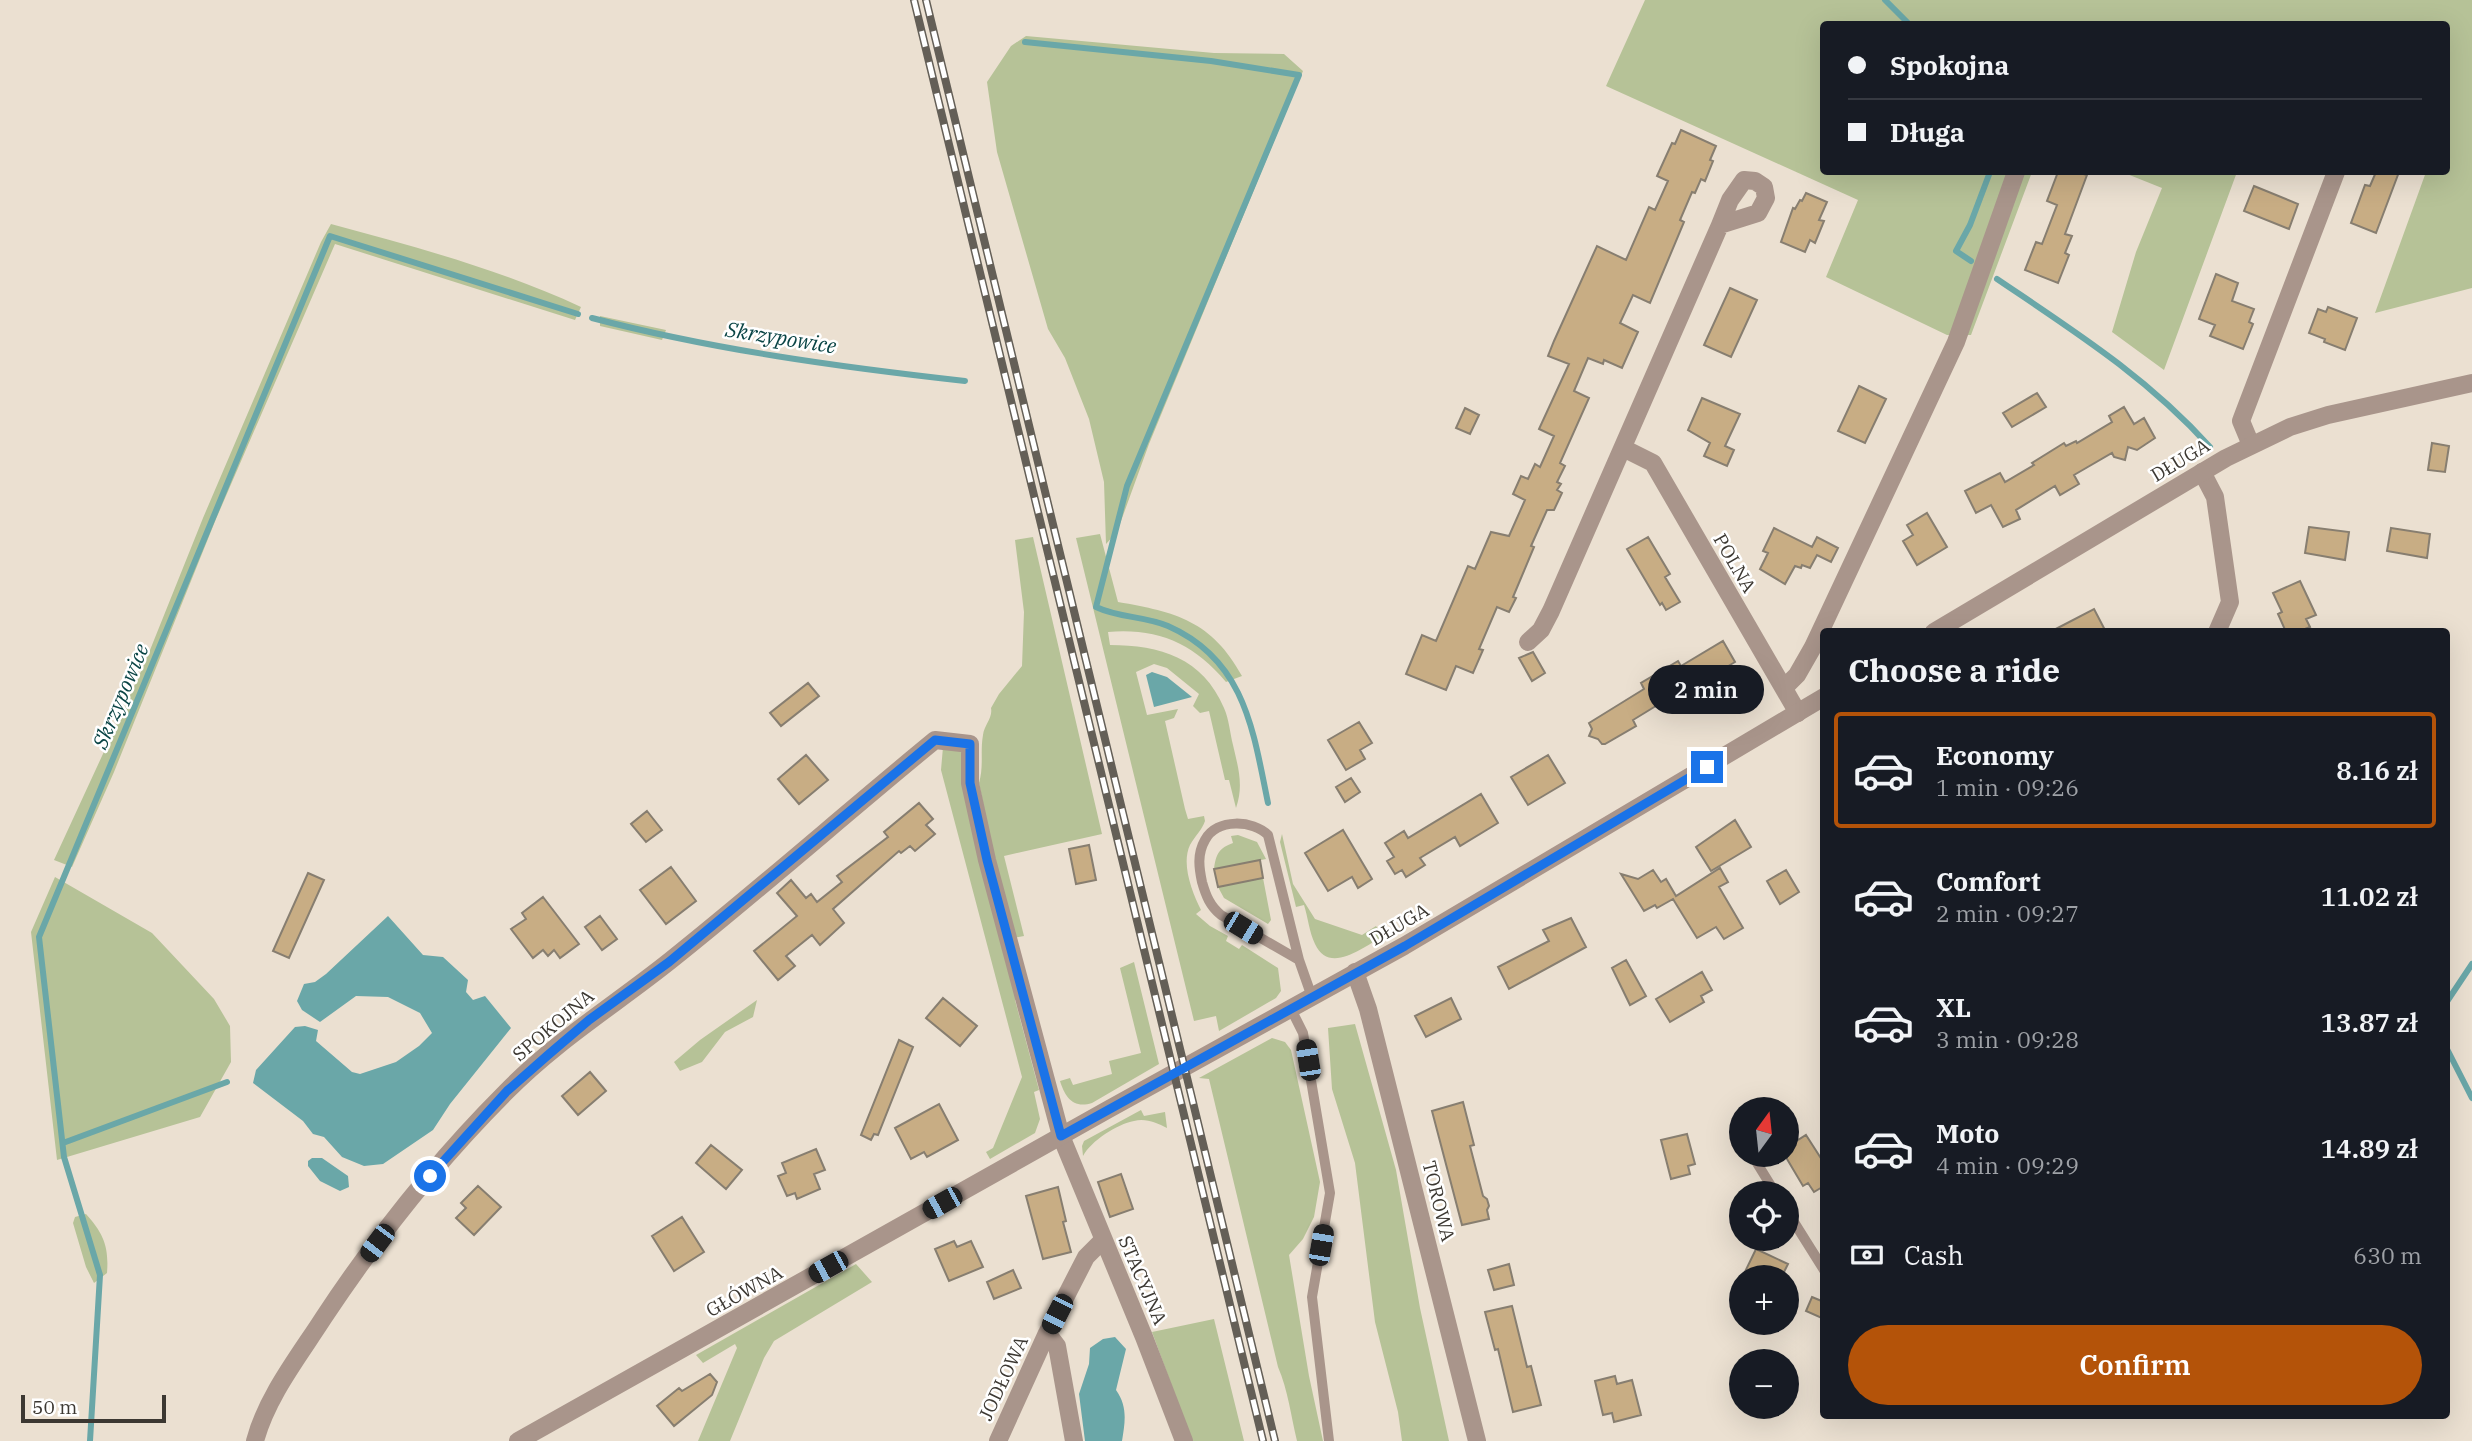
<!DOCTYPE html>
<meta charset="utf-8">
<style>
body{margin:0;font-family:"IBM Plex Serif",serif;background:#242831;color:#f1f3f6;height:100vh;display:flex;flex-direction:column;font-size:26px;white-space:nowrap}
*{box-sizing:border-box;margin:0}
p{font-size:23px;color:#9ea1a6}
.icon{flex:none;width:38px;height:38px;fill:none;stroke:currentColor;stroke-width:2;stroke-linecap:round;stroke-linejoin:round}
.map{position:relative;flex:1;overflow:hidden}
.panel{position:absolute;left:1820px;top:628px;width:630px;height:791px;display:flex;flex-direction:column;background:#171b24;border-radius:7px;box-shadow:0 7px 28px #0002}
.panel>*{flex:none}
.top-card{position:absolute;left:1820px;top:21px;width:630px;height:154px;border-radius:7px;box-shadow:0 7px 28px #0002;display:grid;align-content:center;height:154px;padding:0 28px;background:#171b24}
.needle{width:46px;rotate:15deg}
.controls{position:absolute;left:1729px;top:1097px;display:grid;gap:14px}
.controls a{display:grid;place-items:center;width:70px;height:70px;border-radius:50%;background:#171b24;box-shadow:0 7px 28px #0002;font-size:35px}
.scale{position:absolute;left:21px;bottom:18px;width:145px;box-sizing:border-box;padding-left:7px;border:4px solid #3c3832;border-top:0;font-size:19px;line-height:24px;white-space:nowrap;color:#3c3832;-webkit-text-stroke:5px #fff;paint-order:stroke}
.end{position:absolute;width:32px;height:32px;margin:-16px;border:9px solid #1a73e8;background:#fff;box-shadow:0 0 0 4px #fff}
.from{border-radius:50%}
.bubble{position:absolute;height:49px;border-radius:24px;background:#171b24;box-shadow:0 7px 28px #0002;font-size:23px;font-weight:600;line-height:49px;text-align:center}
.car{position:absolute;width:21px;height:42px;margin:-21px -10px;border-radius:9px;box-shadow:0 0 5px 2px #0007;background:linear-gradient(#222 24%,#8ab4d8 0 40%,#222 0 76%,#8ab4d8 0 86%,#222 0)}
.top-card b{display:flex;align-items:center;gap:24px;height:66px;font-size:26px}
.top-card b+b{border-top:2px solid #363941}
.top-card i{width:18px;height:18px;background:#f1f3f6}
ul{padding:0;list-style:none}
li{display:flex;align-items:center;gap:21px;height:116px;margin:0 14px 10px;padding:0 14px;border:4px solid transparent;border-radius:7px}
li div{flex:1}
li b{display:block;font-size:26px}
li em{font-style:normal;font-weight:600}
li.current{border-color:#b45309}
li>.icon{width:63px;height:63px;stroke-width:1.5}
h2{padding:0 28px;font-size:32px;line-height:84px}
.pay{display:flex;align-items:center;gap:18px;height:77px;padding:0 28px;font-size:26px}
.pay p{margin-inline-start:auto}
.cta{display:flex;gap:14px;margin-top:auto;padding:14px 28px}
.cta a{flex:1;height:80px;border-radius:42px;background:#b45309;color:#fff;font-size:28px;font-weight:600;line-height:80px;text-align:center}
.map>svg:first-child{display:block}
</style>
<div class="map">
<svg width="2472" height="1441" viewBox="0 0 2472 1441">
<rect width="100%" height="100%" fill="#ebe0d1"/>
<!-- green -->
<path fill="#b6c297" d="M1645,0h827v288l-97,25 51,-141h20v-148h-622v148h208l-61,163h-24l-121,-58 32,-77 -252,-114z
M1026,36l188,17 70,1 19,17 -154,373 -32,88 -11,12 -2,-62 -15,-63 -24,-61 -17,-29 -51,-177 -10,-70 24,-36z
M2122,172h115l-73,198 -52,-38 24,-80 26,-64z
M331,224c85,23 171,46 250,83l-6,13 -240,-76 -119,275 -102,253 -42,95 -18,-7 90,-195 59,-147 118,-276z
M600,316l66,14 -4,10 -62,-14z
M1100,534l18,68c58,10 94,19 124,74l-16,6c-33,-39 -68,-54 -118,-50l2,13c50,0 93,13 114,63 5,11 6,25 9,37 5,22 11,40 3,63l-7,-28h-4l-16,-69 -9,2 -7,-7 6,-12 -32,-26 -13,-4 -18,8 11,43 31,-6 -4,9 -9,3 20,88 3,10 16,-3 1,5c-3,9 -10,15 -15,24 -9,19 2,47 11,65l-5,4 14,12 18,10 -2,5 13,8 3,-4 36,23 3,23 -5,7 -57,33 -3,-15 -22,5 -118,-483z
M1033,537l69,297 -98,22 20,80 -11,2 -17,-70 -17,-85c5,-17 1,-31 4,-48 1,-10 10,-17 8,-27l8,-14 23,-28 2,-54 -9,-72z
M943,747l21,1 52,251 -1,1 24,90 -5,2 6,27 -5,14 -45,26 -4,-7 7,-4 29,-71 -81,-307z
M1282,834l11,50 22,35 47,16 14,-9 7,10c-19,11 -54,39 -68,8 -6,-12 -7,-27 -11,-39l-8,2 -16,-65z
M1238,835l19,7 9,17 -52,10c2,-15 5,-21 19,-26l-2,-7z
M55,877l97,56 62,66 16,27 1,36 -31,55 -143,43 -26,-228z
M1263,878l8,42 -3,4 -44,-26 -6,-11z
M1134,962l25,102 -67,39c-19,6 -27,-6 -32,-22l10,-3 3,7 39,-11 -3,-13 32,-8 -21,-85z
M757,1000l-4,17 -28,15 -23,30 -22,9 -6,-9 26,-22z
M1355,1024l41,146 24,138 29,133h-47l-4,-29 -23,-90 -20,-159 -23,-74 -4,-61z
M1272,1038l13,4 6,8 29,132 -6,35 -11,22 -14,16 20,121 14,65h-26c-6,-25 -9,-51 -19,-74l-69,-288 -10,-1z
M1141,1110l3,6 21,-4 2,16c-10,-5 -21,-10 -33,-7 -17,3 -43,20 -51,35l-1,-10 2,-5z
M86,1214c18,20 23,33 21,59l-13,10 -8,-16 -13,-44 2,-6z
M856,1264l16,18 -98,59 -10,17 -34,83h-32l39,-93 -2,-4 -32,19 -7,-8z
M1214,1319l30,122h-52l-40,-109z"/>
<!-- water -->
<path fill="#6aa7a8" d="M1152,672l15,5 25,20 -38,10 -8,-32z
M388,916l35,39 20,2 25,23 -2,12 7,8 12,-4 26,32 -61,76 -17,26 -50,34 -19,2 -22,-9 -18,-20 -11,-3 -10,-13 -50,-38 3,-13 39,-43 10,-1 13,4 -2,11 36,31 8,2 36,-12 23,-16 13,-13 -12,-20 -32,-16 -32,-1 -36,26 -18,-12 -5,-9 7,-17 11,-2 11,-8z
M312,1158h10l26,18 1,11 -9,4 -20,-10 -12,-15v-5z
M1115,1337l11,12 -10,41c12,17 9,32 6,51h-37l-6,-47 10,-30 1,-16 13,-9z"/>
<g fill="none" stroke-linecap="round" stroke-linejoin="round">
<!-- stream -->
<path stroke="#6aa7a8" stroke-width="6" d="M1885,0l24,24
M1025,42l186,19 88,14 -172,411 -31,121c23,11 48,9 72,19 77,34 85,104 100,177
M1971,261l-15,-10 14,-26 20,-53
M1997,279c77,52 150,98 213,168
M592,318c122,32 248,49 373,63
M2446,1003l26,-39
M2446,1047l26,51
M63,1143l164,-61
M90,1441l10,-166 -36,-118 -25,-220 291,-701 248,78"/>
</g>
<!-- building -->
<path fill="#c8ad84" stroke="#877e70" stroke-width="2" d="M1681,130l35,16 -6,14 3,1 -8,20 -4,-2 -6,14 -3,-1 -12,28 4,2 -34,81 -17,-8 -13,28 18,9 -16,36 -18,-8 -1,4 -15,-6 -14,33 15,7 -29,65 5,3 -8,16 4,2 -4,6 5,3 -8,17h-7l-16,36 3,1 -21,50 3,1 -7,14 -12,-5 -18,42 4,1 -10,23 -17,-7 -10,24 -40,-16 16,-39 14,6 32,-75 7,3 16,-37 18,4 16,-36 -12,-6 8,-18 7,3 7,-15 5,3 14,-31 -15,-7 30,-65 -21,-8 6,-15 43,-95 29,14 23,-53 6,3 13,-29 -11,-5 15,-33 3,1z
M2058,172h19l10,3 -22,59 7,2 -7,17 4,2 -11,28 -33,-13 11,-28 6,2 15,-39 -10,-4z
M2376,172h23l-23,61 -25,-10 14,-38 5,1z
M2254,186l44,18 -9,25 -45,-18z
M1806,193l21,9 -8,18 5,1 -9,22 -5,-3 -5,12 -24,-10 12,-34 2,1 5,-9 2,1z
M2216,274l22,9 -6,18 22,8 -5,13 4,2 -10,25 -33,-13 5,-11 -16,-6z
M1730,288l27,12 -26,57 -27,-12z
M2328,307l29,11 -12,32 -21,-8 1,-3 -16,-6 9,-24 8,3z
M1859,386l27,13 -21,44 -27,-12z
M2037,393l9,14 -34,20 -9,-14z
M1702,398l38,16 -15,32 9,4 -7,16 -23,-10 6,-13 -22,-13z
M2124,407l10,17 10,-6 11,20 -18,12 -9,-3 -3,13 -11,-3 -2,-4 -38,22 5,9 -19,11 -5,-9 -39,24 4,9 -17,8 -12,-22 -15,8 -11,-22 35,-18 5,9 29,-17 -2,-2 32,-20 2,3 10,-5 1,2 35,-21 -3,-6z
M1465,408l14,7 -9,19 -14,-6z
M2432,443l17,3 -4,26 -17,-2z
M1927,513l20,34 -30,18 -14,-24 10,-6 -6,-10z
M2309,527l40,5 -4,28 -40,-7z
M1774,528l38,19 5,-10 21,11 -7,14 -14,-7 -7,13 -8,-3 -1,3 -6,-2 -10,18 -25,-15 8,-16 -5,-2z
M2391,528l39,6 -3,24 -40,-7z
M1648,537l22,37 -5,3 15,25 -14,8 -4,-7 -2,2 -33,-56z
M2300,581l16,34 -10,4 4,8 -10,4 -14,1 -8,-18 4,-2 -9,-19z
M2094,609l12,23h-56z
M1723,641l12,21 -42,25v1l-27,16 -2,-3 -31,19 3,6 -31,18h-3l-4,-5 -9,-3 3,-7 -3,-6 55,-34 -3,-6 37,-22 3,5z
M1533,652l12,21 -13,8 -13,-23z
M808,683l11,13 -38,30 -11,-13z
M1359,722l13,21 -12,7 5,9 -19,11 -18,-30z
M806,755l22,25 -29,24 -21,-25z
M1548,755l17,28 -37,22 -17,-28z
M1351,778l9,14 -15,10 -9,-15z
M1481,794l17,29 -38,23 -5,-9 -35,21 5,7 -19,12 -4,-7 -7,4 -8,-13 7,-4 -9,-14 19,-12 4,7z
M919,803l14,16 -7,6 9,9 -20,17 -5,-5 -9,7 -2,-2 -66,58 11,14 -24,22 -8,-10 -26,21 9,10 -17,14 -24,-29 43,-35 -20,-23 14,-13 15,18 5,-4 6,8 25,-20 -5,-6 51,-39 -4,-5z
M647,811l15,19 -16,12 -15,-18z
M1735,820l16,27 -40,24 -15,-24z
M1343,830l29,49 -14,9 -6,-11 -24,14 -23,-38z
M1089,845l7,35 -20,4 -7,-35z
M1260,860l3,18 -45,9 -4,-18z
M671,867l25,34 -30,23 -26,-34z
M1720,868l8,14 -9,5 24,41 -19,11 -8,-12 -19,11 -24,-39 -16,9 -2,-3 -11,6 -23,-37 17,5 15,-9 8,12 5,-3 10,17z
M1786,870l13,22 -19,12 -13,-23z
M308,873l16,7 -35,78 -16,-7z
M543,897l36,47 -19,14 -6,-8 -6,6 -5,-6 -10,8 -22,-29 15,-10 -4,-6z
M600,916l17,23 -15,11 -17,-23z
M1571,918l15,29 -77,42 -11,-22 51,-26 -6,-11z
M1626,960l20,36 -16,9 -18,-37z
M1702,972l10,18 -11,6 3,6 -34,20 -14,-23z
M943,998l34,28 -17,20 -34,-28z
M1451,998l10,21 -35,18 -11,-21z
M899,1040l14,7 -35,88 -4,-1 -3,6 -10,-5z
M590,1072l16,19 -28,24 -16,-19z
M1463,1102l11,43 -4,1 13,50 4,3 2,7 -2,4 2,9 -27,6 -30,-114z
M939,1104l19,36 -31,17 -3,-5 -13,7 -16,-31z
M1687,1134l8,30 -7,2 2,8 -19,5 -10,-39z
M1806,1135l18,28v23l-10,6 -6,-9 -5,3 -16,-27v-12z
M711,1145l31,25 -16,19 -30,-26z
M816,1149l9,21 -11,4 6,15 -23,10 -2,-6 -8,3 -9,-20 8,-3 -4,-10z
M1121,1174l12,35 -23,8 -12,-35z
M478,1186l23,21 -27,28 -18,-17 10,-10 -5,-5z
M1058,1187l8,34 -3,1 8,30 -28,7 -17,-63z
M682,1217l22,35 -30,19 -22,-35z
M954,1241l3,6 14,-6 12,26 -34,14 -14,-32z
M1756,1249l32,15 -7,14h-39z
M1509,1264l5,21 -20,5 -6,-20z
M1013,1270l8,18 -27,11 -7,-17z
M1812,1297l12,5v17l-18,-8z
M1512,1306l15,61 4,-1 10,39 -28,7 -15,-63 -3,1 -10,-38z
M710,1374l7,8 -5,13 -38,31 -17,-20 22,-18 3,3z
M1615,1376l2,8 15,-4 9,35 -27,7 -2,-9 -9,2 -8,-34z"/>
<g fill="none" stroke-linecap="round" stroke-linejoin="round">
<!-- service -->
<path stroke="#a9958b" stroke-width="10" d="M1299,960l-78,-45c-11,-9 -15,-19 -19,-33 -3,-14 -5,-28 3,-42 12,-22 48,-20 63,-5l31,125 13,37
M1291,1009l12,24 27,160 -18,104 17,144
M1752,1155l24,39
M1787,1211l37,59"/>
<!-- minor -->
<path stroke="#a9958b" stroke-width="18" d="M2251,445l-10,-24 3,-8 92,-241
M1623,448l30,15 145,250
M2202,472l13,25 15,105 -13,30
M1528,642l13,-12 10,-19 169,-386 38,-12 8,-15 -2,-11 -9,-6 -11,-1 -14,20 -10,25
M1784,688l13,-13 16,-28 143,-305 60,-170
M1355,972l13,37 109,432
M1047,1333l10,13 17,95
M255,1441c12,-45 44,-85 69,-124 53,-80 114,-157 182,-225 50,-51 110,-88 165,-132 89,-71 175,-147 264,-220l35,4v39l17,77 74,276 83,201 40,104
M998,1441l49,-108 39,-76 17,-17"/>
<!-- tertiary -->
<path stroke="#a9958b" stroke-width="18" d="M1934,632l292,-174 64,-31 38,-12 144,-32
M518,1441l591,-332 295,-163 420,-249"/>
<defs>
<path id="rail" d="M914,0l349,1441
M926,0l349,1441"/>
</defs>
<!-- rail casing -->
<use href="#rail" stroke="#645f57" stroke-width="8"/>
<!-- rail -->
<use href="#rail" stroke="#fff" stroke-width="5" stroke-dasharray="16" stroke-linecap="butt"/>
</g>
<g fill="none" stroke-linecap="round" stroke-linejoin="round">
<!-- route -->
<path stroke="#1a73e8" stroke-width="9" d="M430,1176l77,-85 41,-36 41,-35 80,-58 266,-222 35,4v39l17,77 74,276 344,-190 302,-179"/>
</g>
<g text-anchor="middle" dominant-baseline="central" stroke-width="5" stroke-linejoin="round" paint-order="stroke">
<!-- street labels -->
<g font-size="19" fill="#3c3832" stroke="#fff">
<text transform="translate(2180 460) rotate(-31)">DŁUGA</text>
<text transform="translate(1735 563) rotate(60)">POLNA</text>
<text transform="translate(1399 924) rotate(-30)">DŁUGA</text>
<text transform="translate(553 1025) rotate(-40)">SPOKOJNA</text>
<text transform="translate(1439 1201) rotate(76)">TOROWA</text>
<text transform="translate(1143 1280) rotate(67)">STACYJNA</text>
<text transform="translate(744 1291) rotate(-29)">GŁÓWNA</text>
<text transform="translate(1003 1378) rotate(-65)">JODŁOWA</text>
</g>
<!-- water labels -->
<g font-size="21" font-style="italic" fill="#094445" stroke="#fff">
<text transform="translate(781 337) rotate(9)">Skrzypowice</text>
<text transform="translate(120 696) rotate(-67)">Skrzypowice</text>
</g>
</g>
</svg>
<div class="controls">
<a><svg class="needle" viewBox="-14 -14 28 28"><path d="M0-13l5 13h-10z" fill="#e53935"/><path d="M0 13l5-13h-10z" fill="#9ea1a6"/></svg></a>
<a><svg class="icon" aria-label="locate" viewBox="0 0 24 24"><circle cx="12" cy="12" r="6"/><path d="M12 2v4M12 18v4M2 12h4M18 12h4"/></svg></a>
<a>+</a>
<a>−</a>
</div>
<div class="scale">50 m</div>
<i class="end from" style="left:430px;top:1176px"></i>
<i class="end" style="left:1707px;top:767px"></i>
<div class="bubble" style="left:1648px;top:665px;width:116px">2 min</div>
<i class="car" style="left:1243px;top:928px;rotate:121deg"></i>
<i class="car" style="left:1308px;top:1060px;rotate:351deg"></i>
<i class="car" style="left:942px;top:1203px;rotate:241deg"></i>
<i class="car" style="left:377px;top:1243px;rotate:217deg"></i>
<i class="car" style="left:1321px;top:1245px;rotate:10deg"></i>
<i class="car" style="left:828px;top:1267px;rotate:241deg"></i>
<i class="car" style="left:1057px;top:1314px;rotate:207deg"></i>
<div class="top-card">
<b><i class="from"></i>Spokojna</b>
<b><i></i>Długa</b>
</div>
<section class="panel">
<h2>Choose a ride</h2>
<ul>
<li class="current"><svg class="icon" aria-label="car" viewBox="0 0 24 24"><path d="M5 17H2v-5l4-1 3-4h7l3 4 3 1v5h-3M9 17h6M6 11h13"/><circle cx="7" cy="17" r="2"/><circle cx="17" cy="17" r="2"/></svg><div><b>Economy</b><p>1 min · 09:26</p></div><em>8.16 zł</em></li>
<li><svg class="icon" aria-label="car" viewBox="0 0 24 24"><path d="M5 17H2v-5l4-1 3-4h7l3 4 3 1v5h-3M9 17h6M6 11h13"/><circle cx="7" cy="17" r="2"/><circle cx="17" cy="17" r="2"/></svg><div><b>Comfort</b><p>2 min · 09:27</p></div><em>11.02 zł</em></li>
<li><svg class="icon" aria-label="car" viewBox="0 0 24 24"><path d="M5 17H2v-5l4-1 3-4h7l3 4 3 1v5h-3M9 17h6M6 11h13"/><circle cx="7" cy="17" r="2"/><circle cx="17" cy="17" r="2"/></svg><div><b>XL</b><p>3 min · 09:28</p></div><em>13.87 zł</em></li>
<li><svg class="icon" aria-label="car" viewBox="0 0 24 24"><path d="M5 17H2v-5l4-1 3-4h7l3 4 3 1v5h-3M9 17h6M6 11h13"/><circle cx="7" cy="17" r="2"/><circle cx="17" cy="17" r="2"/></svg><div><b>Moto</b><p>4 min · 09:29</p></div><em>14.89 zł</em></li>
</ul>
<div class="pay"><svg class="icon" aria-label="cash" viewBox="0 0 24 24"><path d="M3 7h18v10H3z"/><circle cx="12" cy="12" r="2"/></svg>Cash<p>630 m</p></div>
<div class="cta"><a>Confirm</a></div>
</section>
</div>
